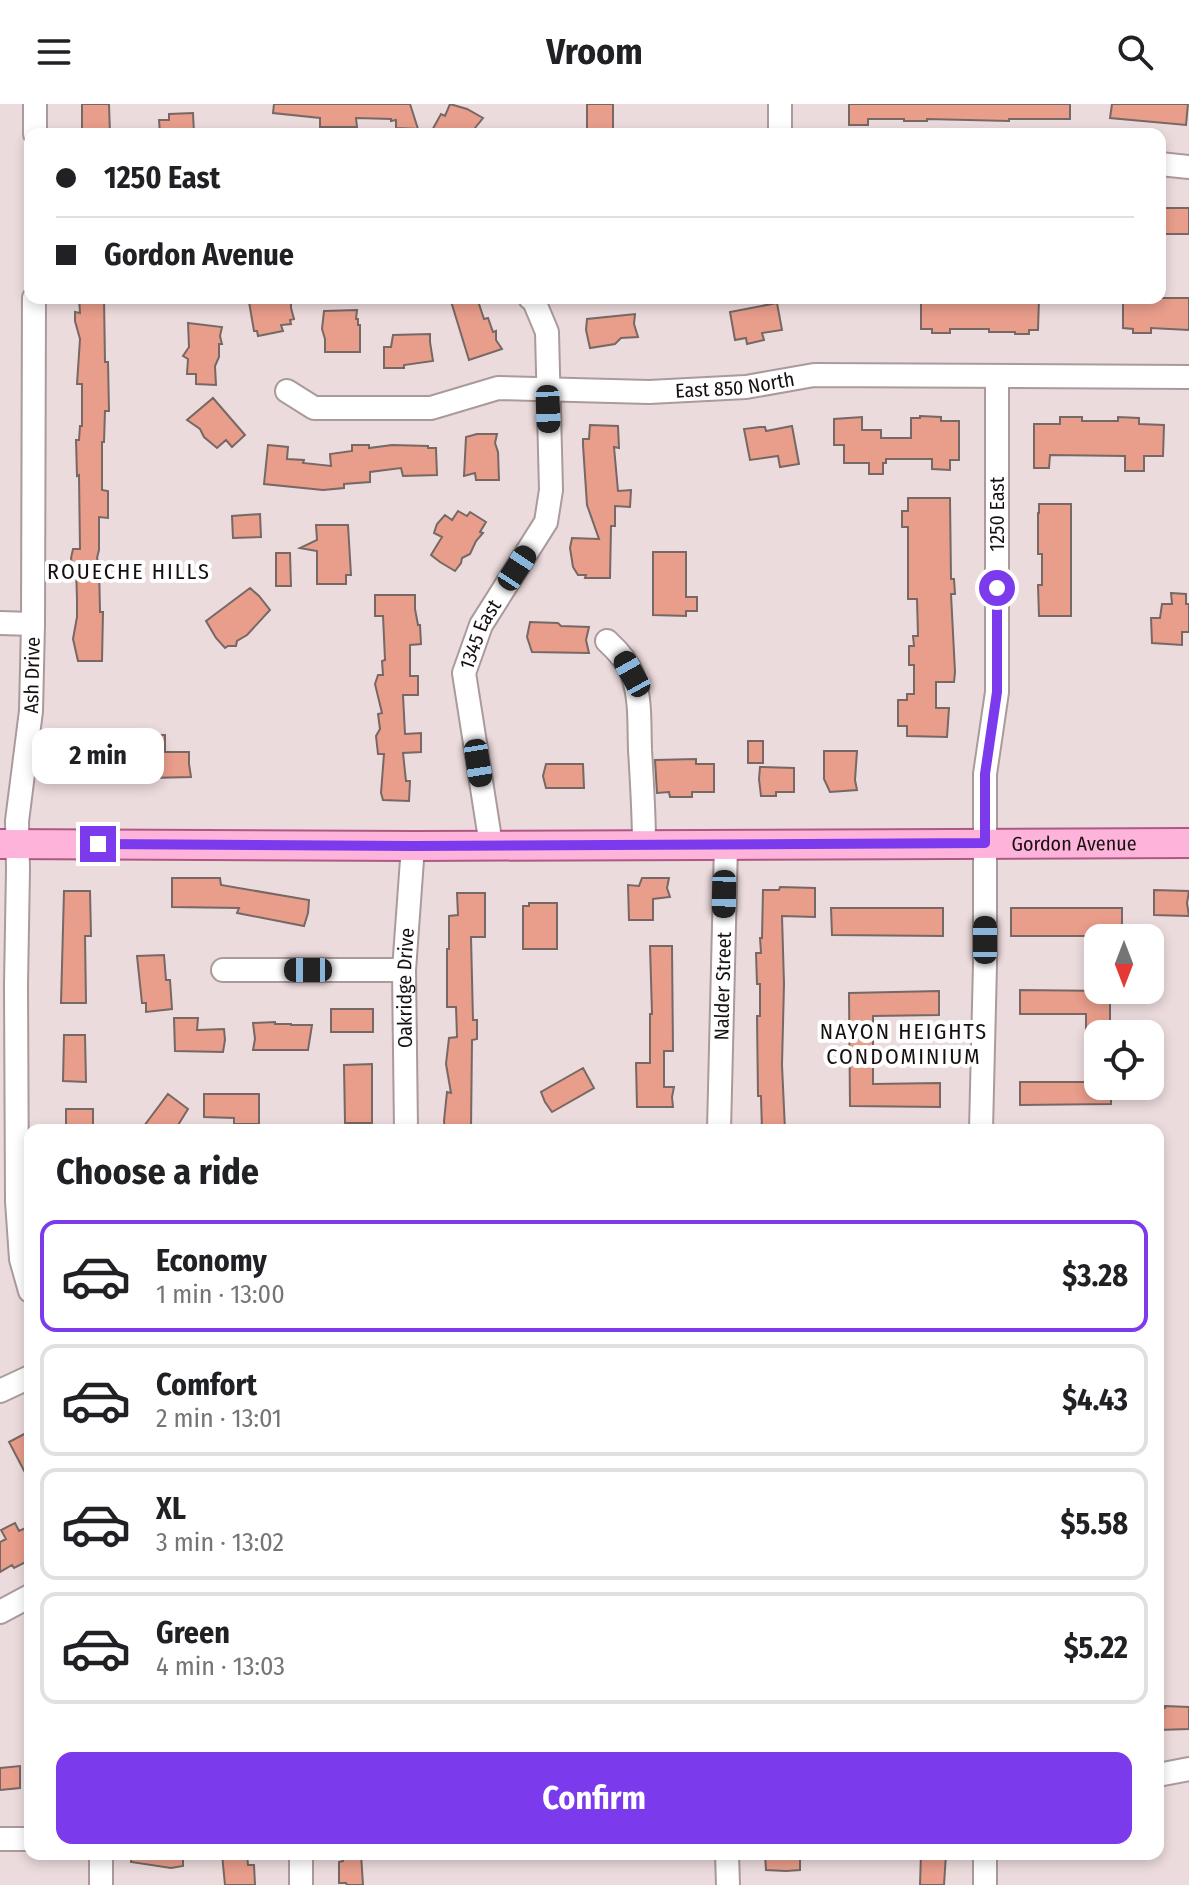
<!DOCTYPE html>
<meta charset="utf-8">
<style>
body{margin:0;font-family:"Fira Sans Condensed",sans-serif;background:#f6f6f6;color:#202124;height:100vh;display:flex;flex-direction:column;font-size:30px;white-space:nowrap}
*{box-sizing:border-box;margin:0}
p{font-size:26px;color:#757577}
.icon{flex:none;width:44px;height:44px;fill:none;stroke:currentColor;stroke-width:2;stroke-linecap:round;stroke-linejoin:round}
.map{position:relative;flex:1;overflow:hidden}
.details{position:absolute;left:24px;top:1020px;width:1140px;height:736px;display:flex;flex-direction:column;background:#fff;border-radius:16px;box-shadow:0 4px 12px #0003}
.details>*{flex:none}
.top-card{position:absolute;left:24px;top:24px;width:1142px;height:176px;border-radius:16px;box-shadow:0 4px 12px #0003;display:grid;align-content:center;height:176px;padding:0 32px;background:#fff}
.needle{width:52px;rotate:180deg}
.buttons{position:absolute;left:1084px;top:820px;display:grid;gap:16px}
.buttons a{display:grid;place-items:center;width:80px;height:80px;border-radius:16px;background:#fff;box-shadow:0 4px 12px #0003;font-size:40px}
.end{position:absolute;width:36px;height:36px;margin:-18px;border:10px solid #7c3aed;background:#fff;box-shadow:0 0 0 4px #fff}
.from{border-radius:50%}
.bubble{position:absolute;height:56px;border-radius:16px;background:#fff;box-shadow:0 4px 12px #0003;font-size:26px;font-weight:700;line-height:56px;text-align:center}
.car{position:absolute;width:24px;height:48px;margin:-24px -12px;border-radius:10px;box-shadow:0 0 6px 2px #0007;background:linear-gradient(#222 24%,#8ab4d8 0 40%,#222 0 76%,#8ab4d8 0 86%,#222 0)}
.top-card b{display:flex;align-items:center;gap:28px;height:76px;font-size:30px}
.top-card b+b{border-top:2px solid #e0e0e0}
.top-card i{width:20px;height:20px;background:#202124}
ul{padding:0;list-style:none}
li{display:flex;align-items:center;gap:24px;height:112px;margin:0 16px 12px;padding:0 16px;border:4px solid #e0e0e0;border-radius:16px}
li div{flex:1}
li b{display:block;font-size:30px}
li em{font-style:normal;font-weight:700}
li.active{border-color:#7c3aed}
li>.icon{width:72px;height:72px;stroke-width:1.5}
h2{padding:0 32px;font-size:36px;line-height:96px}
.action{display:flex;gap:16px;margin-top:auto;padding:16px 32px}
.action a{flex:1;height:92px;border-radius:16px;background:#7c3aed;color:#fff;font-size:32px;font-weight:700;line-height:92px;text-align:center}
header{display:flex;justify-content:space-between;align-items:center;height:104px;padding:0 32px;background:#fff;font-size:36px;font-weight:700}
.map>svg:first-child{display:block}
</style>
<header><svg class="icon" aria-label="menu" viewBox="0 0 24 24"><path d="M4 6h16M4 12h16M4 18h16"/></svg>Vroom<svg class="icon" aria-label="search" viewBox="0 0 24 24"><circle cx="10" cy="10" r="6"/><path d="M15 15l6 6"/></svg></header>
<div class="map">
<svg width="1189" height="1781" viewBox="0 0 1189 1781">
<rect width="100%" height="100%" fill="#ecdbdc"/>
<!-- building -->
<path fill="#e99d8b" stroke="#766864" stroke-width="2" d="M82,0h27l1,30h-28z
M274,0h136l8,25 -22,-1v-8l-5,1v-2l-35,-1 1,9h-37v-9l-47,-5z
M450,0l17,5 16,9 -8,10v6h-45l11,-20 4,2z
M587,0h26v30h-26z
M849,0h221v15h-61v2l-82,-2v2h-23v-2h-36v6h-19z
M1112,0h76l-2,21 -76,-7z
M193,9l1,21h-34l-1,-14h10v-6z
M1160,104h29v26h-29z
M79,194h25l1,64h3l1,49h-4l-1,31h-2v48l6,1v27l-9,-1v33l-2,8 2,8 1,46h3l-1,49h-24l-5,-22 4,-22v-18l-1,-31h-3l-2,-10 2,-9h7l-1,-74 -2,1 -1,-36h3l1,-14h2v-42h-5l3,-45 -5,-18v-9l5,1z
M269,194h13v2l9,-1v9l3,11 -4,1 1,4 -10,1 2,6 -25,5 -1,-5h-3l-5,-29 20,-2z
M450,194h27l7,21 4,-1 5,14 3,-1v9l6,9 -33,11z
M921,194h118l-1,32h-9v4h-14v-2h-26v-3h-39v4h-18v-4h-11z
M1123,194h66v32l-38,-2v5h-18v-4l-10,-1z
M777,199l5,27 -20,3 2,7 -17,4 -1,-6 -11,2 -5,-28z
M357,206l-1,9h2v6h2v27h-35v-13l-3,-10 2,-18z
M635,210l-1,10 4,13 -17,1 -6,6 -25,4 -4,-18 1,-11z
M188,219l34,4 -2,9 2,8h-3v13l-4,9 1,19 -20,-1v-10h-9l1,-15 -5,-3 6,-9z
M430,230v8l3,19 -29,4v3h-20v-21h7l2,-12z
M213,294l32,37 -13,12 -6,-7 -9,8 -13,-11 -4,-8 -13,-9z
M920,312l21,1v4h18v39h-9v10l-18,-1v-10h-46v4h-3v11h-14v-11h-25v-18h-10v-26l28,-2v13h19v8h30v-20h9z
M1060,313h22v4h36v-4l21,1v6l25,1 -1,31h-19v15h-19v-15l-75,-1 -1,13h-15v-44h26z
M590,321l28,1 1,22 -5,-1 4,44 13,-1 -1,17 -15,-1v20h-4l-1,52h-25l1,-3h-8l-5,-8 -3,-19 2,-10 27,1 -12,-34 -4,-60v-6h6z
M792,322l7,38 -19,3 -2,-11 -28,4 -6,-31 16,-2h5l1,4z
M477,330h20l-2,9 3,9 1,28h-23l-1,-7 -11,3 2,-39z
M268,341l20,2 -1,12 17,1 -1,3 28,3 -1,-12 22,-3v-6h17v3l23,-3 36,1v2h8l1,27 -34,1 -2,-8 -31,4v10l-26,2v4l-21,2 -59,-6z
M908,394h42l1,81h3l1,15h-4l4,78 -1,10h-18v26h13l-2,29 -40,-1v-10h-9v-26h9v-6h7v-29h-5v-19h5l-1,-10h5l-1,-37h-9v-72h-6v-16h6z
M1039,400h32v112h-32l-1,-31h4v-31h-4v-41h1z
M458,407l9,5 3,-4 16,10 -6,10 3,1 -7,8 -6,13 -8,4 -1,5 -6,8 -15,-9 -9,-7 11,-18 -8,-4 3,-9 8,-9 7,5z
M260,410l1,23 -28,1 -1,-22z
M316,421h32l3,50h-5v9h-29v-33l-17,-3 17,-8z
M653,448h33v45h11v14h-11v5l-33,-1z
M276,449h14l1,33h-15z
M250,484l9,8 11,14 -23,25 -10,6 -1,5h-8l-3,2 -9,-10 -10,-17z
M1171,489l15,1v10h3v28h-7v13l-30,-2 -1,-25h9l2,-14h10z
M375,491h40v14l3,16h2l1,19 -11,1v31h8v19h-15l2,39 16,-1v19l-18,1 3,28h4l-1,20 -26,-1 -2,-7 3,-39h-6l-2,-18 4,-7 -2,-15 4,-1 -7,-29 3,-9h5l-1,-14 3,-1 -2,-44h-8z
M530,518l28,1 3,3 28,1 -3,13 3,13 -57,-1 -5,-15z
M146,631h19v17h24v12l2,13 -41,1v-2l-17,1 -3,-13 2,-13h14z
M748,637h15v22h-15z
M824,647h33l-2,29 2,10 -27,2 -6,-13z
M696,655v5h18v28h-22v5h-22l-1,-5 -12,1 -2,-33z
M546,660h37l1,24h-38l-3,-12z
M760,663l34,1v24h-18v4h-15l-2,-17z
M172,774h48l1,7 88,15 -1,13 -4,13 -67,-13 2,-5 -67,-1z
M642,774h27l-2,10 3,9 -17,2v21h-24l-1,-35 11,1z
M780,783l35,1v29l-33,-1 2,68 -2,81 3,65h-23l-1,-34h-3l-1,-80h3v-32h-3l-1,-31h5l-1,-15h2l1,-48h16z
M1154,786l35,1 -2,12 2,13 -35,-1z
M64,787h26l1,45h-6l1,67h-25z
M457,789h28v44h-14l2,83h4v19l-5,1 -1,90h-26l-1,-9 3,-29 4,1 -5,-29 3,-26 8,-1 -1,-30h-9v-58h2v-33l9,-1z
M529,799h28v46h-34v-43h6z
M831,804h112v28l-111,-1z
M1011,804h111v28h-111z
M650,842h22l1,105h-9v36h10l-2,10 1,10h-36l-1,-44h14v-49h2z
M164,851l2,25h4l2,29 -26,3v-9h-4l-5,-47z
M1020,886l90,1v43h-24v-20h-66z
M939,887v24l-66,1v68l67,-1v24l-90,-1 -1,-113z
M331,905h42v23h-42z
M174,914h24l-1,12 27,-1 1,11 -2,12 -48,-1z
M275,918v2h16v1h21l-4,25h-55l2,-11 -2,-16z
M64,931h21l1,47 -23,-1z
M372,960v59h-27l-1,-58z
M583,964l11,20 -42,24 -7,-10 -4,-10z
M1020,978h78v4h13v18l-91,1z
M168,990l20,15 -13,21h-34z
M204,990h55v30h-25v-6l-30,-1z
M66,1005h27v21h-27z
M30,1327v51l-21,-40z
M15,1419l4,8 11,-5v34l-16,8 -2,-3 -12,7v-30l6,-3 -5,-9z
M1165,1602l24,1v22l-31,1v-21l7,-1z
M20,1662v22l-20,2v-22z
M132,1750h51v12l-12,2 -40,-6z
M222,1750h25l1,11h6l1,20h-30z
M343,1750h18l2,31h-16l-1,-2h-7v-21l4,-1z
M765,1750h35v16l-14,1 -20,-1z
M921,1750h25l-2,31h-24z"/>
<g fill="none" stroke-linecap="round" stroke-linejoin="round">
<defs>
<g id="minor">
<path d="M780,0v30"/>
<path d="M35,30v-30"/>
<path d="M1160,60l29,3"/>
<path id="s1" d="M287,287l27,17h117l67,-20 151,4 97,-5 68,-12 375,2"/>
<path d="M0,519l33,1"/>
<path d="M607,537c11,10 21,21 26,35 8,25 6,49 7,74 2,32 4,63 4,94"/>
<path id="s2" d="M491,741l-27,-172 17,-48 65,-103 5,-32 -4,-158 -13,-31 -4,-3"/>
<path d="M223,866h181"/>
<path id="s3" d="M406,1026l-2,-160 9,-124"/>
<path id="s4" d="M719,1026l7,-286"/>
<path d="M981,1026l4,-166v-190l12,-82v-316"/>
<path id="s5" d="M30,1187l-9,-32 -4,-58 -1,-216 2,-116 -1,-48 14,-110 2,-87 1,-326"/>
<path d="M0,1287l30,-14"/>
<path d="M0,1508l30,-16"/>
<path d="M1158,1671l31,-6"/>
<path d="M0,1735h30"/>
<path d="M301,1750v31"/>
<path d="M727,1750l1,31"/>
<path d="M985,1750v31"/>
<path d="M101,1781v-31"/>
</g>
<g id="major">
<path id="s6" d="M0,740l413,2 776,-3"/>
</g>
</defs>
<!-- minor casing -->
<use href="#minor" stroke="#ab9a9c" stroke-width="26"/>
<!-- major casing -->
<use href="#major" stroke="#ad5983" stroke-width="32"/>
<!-- minor -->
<use href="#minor" stroke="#fff" stroke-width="22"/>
<!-- major -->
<use href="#major" stroke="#feb3da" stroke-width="28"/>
</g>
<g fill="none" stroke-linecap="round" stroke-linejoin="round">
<!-- route -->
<path stroke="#7c3aed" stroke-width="10" d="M98,740l315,2 572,-3v-69l12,-82v-104"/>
</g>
<g text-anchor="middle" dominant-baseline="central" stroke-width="8" stroke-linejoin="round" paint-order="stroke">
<!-- street labels -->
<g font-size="20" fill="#161010" stroke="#fff">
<text stroke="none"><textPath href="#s1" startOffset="456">East 850 North</textPath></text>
<text transform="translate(997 410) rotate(-90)">1250 East</text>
<text stroke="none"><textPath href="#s2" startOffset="216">1345 East</textPath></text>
<text stroke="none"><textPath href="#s5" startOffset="618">Ash Drive</textPath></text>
<text stroke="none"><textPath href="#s6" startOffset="1074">Gordon Avenue</textPath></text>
<text stroke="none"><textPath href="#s4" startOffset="144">Nalder Street</textPath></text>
<text stroke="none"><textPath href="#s3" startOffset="142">Oakridge Drive</textPath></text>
</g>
<!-- neighbourhood labels -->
<g font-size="22" letter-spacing="2" fill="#161010" stroke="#fff">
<text x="129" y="467">ROUECHE HILLS</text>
<text x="904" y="927">NAYON HEIGHTS<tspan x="904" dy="25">CONDOMINIUM</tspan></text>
</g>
</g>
</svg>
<div class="buttons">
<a><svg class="needle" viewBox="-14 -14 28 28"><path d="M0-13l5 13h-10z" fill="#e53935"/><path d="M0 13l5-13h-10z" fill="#757577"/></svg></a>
<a><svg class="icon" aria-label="locate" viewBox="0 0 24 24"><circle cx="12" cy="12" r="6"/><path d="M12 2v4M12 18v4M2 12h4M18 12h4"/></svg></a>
</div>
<i class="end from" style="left:997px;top:484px"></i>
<i class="end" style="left:98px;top:740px"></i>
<div class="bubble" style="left:32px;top:624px;width:132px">2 min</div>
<i class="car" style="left:548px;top:305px;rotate:178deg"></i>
<i class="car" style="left:517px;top:464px;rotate:33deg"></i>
<i class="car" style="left:632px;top:570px;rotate:331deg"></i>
<i class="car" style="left:478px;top:659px;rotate:171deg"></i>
<i class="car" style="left:724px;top:790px;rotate:181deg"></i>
<i class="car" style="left:985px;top:836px;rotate:0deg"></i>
<i class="car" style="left:308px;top:866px;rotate:270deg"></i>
<div class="top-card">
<b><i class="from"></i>1250 East</b>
<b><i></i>Gordon Avenue</b>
</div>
<section class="details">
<h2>Choose a ride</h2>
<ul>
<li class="active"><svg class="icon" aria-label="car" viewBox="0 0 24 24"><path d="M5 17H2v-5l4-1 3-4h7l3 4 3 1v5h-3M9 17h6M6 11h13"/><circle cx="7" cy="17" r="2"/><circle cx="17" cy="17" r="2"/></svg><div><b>Economy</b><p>1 min · 13:00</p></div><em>$3.28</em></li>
<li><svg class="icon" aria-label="car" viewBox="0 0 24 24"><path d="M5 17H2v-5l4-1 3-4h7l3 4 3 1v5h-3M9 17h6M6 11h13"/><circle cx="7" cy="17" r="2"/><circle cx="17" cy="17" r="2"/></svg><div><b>Comfort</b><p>2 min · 13:01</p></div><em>$4.43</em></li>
<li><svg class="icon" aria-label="car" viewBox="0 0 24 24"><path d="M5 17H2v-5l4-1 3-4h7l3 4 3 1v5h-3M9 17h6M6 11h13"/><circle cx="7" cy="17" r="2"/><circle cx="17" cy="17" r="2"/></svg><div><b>XL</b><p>3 min · 13:02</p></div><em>$5.58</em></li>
<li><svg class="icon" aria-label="car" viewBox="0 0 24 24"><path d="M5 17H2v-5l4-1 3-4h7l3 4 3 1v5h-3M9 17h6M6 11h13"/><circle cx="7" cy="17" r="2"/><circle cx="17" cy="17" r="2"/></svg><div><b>Green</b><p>4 min · 13:03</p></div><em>$5.22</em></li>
</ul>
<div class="action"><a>Confirm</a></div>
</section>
</div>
